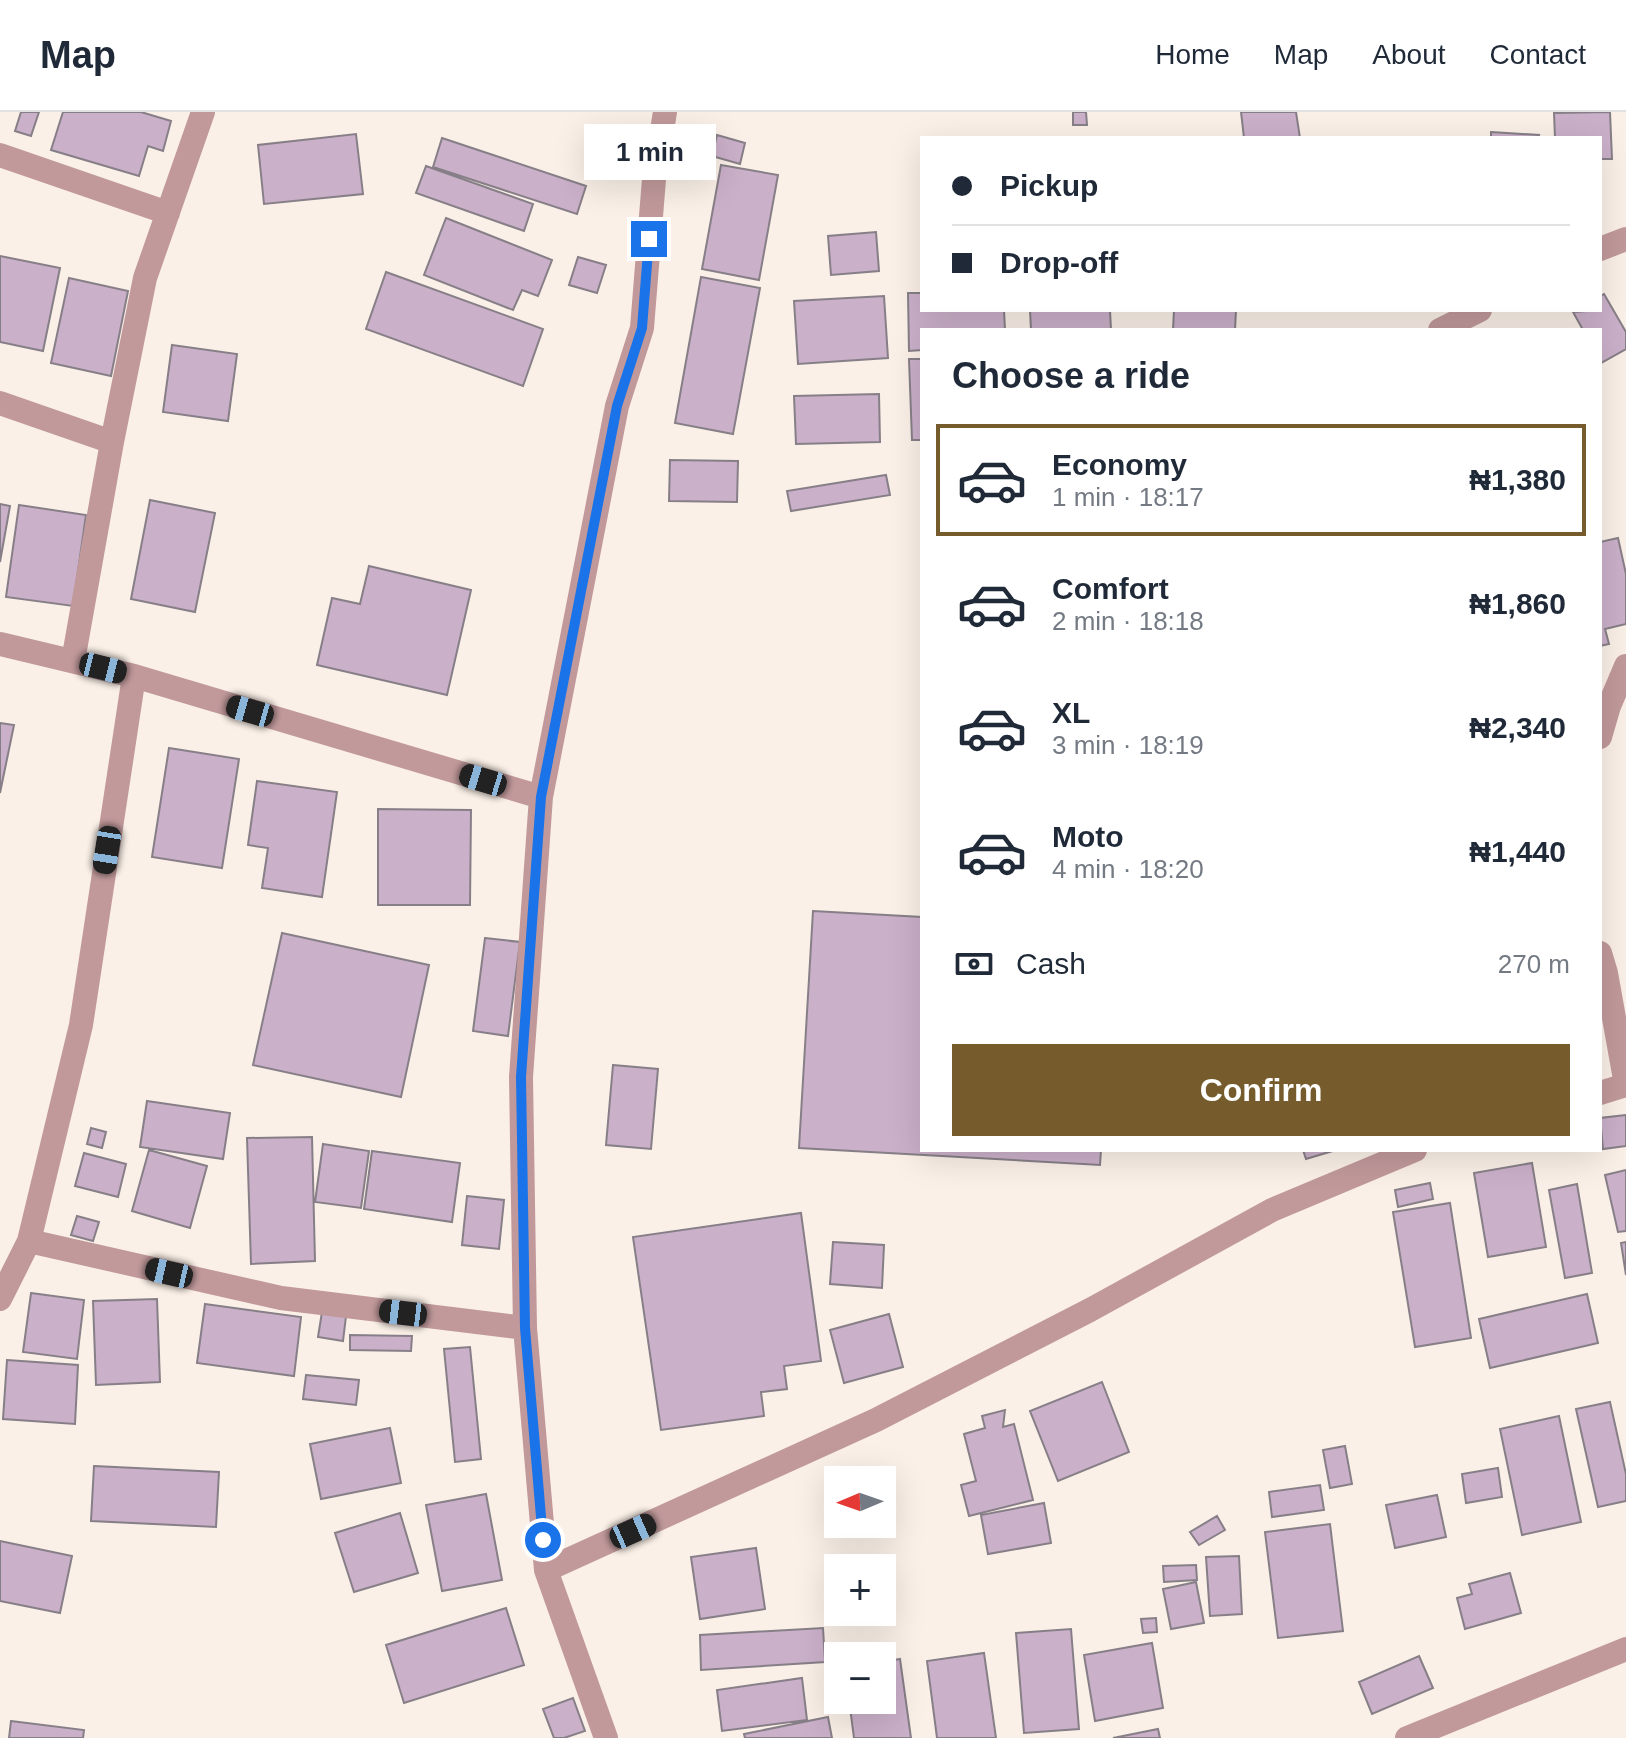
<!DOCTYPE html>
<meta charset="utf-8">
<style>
body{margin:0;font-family:Helvetica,sans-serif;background:#f2f2f3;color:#1f2937;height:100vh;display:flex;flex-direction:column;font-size:30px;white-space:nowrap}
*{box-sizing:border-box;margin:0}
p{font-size:26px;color:#747a83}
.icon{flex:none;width:44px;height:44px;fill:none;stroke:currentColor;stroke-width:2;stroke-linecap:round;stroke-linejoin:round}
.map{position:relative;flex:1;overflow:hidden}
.panel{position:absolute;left:920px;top:216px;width:682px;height:824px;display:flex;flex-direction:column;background:#fff;border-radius:0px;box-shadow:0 8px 32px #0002}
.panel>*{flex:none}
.hud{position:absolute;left:920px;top:24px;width:682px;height:176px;border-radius:0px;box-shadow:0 8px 32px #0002;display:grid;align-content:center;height:176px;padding:0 32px;background:#fff}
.needle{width:52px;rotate:268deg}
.controls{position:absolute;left:824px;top:1354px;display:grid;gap:16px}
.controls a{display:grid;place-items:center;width:72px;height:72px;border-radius:0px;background:#fff;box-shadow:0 8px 32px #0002;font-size:40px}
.end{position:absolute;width:36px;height:36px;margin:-18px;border:10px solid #1a73e8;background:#fff;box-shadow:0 0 0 4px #fff}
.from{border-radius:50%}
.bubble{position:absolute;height:56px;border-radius:0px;background:#fff;box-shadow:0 8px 32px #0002;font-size:26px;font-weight:800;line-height:56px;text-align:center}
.car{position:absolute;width:24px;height:48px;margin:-24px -12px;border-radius:10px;box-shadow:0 0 6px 2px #0007;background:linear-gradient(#222 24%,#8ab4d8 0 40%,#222 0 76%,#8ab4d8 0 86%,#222 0)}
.hud b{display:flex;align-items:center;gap:28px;height:76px;font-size:30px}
.hud b+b{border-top:2px solid #e0e1e3}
.hud i{width:20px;height:20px;background:#1f2937}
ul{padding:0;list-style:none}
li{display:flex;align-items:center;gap:24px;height:112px;margin:0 16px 12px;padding:0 16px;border:4px solid transparent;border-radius:0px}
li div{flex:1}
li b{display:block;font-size:30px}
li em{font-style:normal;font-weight:800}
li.active{border-color:#765c2d}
li>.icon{width:72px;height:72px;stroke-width:1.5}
h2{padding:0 32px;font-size:36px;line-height:96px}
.pay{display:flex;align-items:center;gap:20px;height:88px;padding:0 32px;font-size:30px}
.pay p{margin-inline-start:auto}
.cta{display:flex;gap:16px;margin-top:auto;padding:16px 32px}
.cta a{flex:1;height:92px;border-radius:0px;background:#765c2d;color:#fff;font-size:32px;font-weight:800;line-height:92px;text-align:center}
header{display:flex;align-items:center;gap:48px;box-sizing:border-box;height:112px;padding:0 40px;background:#fff;border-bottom:2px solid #e0e1e3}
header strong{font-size:38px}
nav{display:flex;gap:44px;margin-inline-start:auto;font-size:28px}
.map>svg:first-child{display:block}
</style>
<header>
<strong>Map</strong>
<nav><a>Home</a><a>Map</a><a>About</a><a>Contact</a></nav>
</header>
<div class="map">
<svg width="1626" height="1626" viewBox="0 0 1626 1626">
<rect width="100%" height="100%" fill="#faf0e7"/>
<!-- building -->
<path fill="#cab0c9" stroke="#877f87" stroke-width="2" d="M21,0h18l-8,24 -16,-5z
M63,0h78l30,9 -8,30 -15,-5 -9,30 -88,-26z
M1073,0h13l1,13h-14z
M1241,0h55l4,26h-56z
M1610,0l2,47h-12v-21h-45l-1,-25z
M1491,20l48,3 -1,3h-47z
M356,22l7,60 -99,10 -6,-59z
M717,23l28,8 -5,21 -28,-8z
M442,26l144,48 -9,28 -144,-47z
M721,53l57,10 -19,105 -57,-11z
M426,54l107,38 -9,27 -108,-38z
M446,106l106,42 -14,36 -16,-6 -9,20 -89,-35z
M876,120l3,39 -48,4 -3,-39z
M0,144l60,12 -17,83 -43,-9z
M578,145l28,8 -9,28 -28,-8z
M386,160l157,57 -20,57 -157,-57z
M701,165l59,11 -27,146 -58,-11z
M69,166l59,13 -17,85 -60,-13z
M908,181h14v17h82l1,20h-83v20l-13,1z
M1604,182l22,38v17l-25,14 -1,-33h-17l-10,-18 27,-2v-14z
M884,184l4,62 -90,6 -4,-63z
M1030,198h80l1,20h-80z
M1174,198h62l-1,20h-62z
M172,233l65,9 -9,67 -65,-9z
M909,247h13v81h-10z
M879,282l1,48 -84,2 -2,-48z
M670,348l68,1 -1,41 -68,-1z
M886,363l4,20 -99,16 -4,-20z
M150,388l65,13 -20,99 -64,-13z
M0,392l10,2 -10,56z
M19,393l67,10 -13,91 -67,-9z
M1618,426l8,36v50l-21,5 4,15 -9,2v-104z
M369,454l102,24 -24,105 -130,-30 15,-67 28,6z
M0,611l14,2 -14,68z
M169,636l70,11 -17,109 -70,-11z
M257,669l80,11 -15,105 -60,-9 6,-40 -20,-3z
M378,697l93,1 -1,95h-92z
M813,799l109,6v233h179l-1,15 -301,-17z
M282,821l147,32 -28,132 -148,-32z
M485,826l35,4 -12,94 -35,-5z
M613,953l45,4 -7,80 -45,-4z
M147,989l83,12 -7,46 -83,-12z
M1626,1003v31l-23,3 -3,-31z
M91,1016l15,4 -4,16 -15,-4z
M312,1025l3,124 -64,3 -4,-126z
M323,1032l46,7 -8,57 -46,-6z
M149,1038l58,16 -17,62 -58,-17z
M1303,1038h33l-30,9z
M372,1039l88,12 -8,59 -88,-13z
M84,1041l42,11 -8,33 -43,-11z
M1532,1051l14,84 -58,10 -14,-84z
M1626,1058v61l-8,1 -13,-57z
M1430,1071l3,16 -35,8 -3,-17z
M1577,1072l15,89 -27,5 -16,-88z
M467,1084l37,4 -5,49 -37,-4z
M1450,1091l21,135 -56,9 -22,-135z
M801,1101l20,148 -37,5 3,23 -26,3 3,24 -103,14 -28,-193z
M77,1104l22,6 -6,19 -22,-6z
M833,1130l51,3 -2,43 -52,-4z
M1626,1130v33l-5,-32z
M31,1181l53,7 -7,59 -54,-7z
M1587,1182l11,49 -108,25 -11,-49z
M157,1187l3,83 -64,3 -3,-84z
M205,1192l96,13 -7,59 -97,-13z
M322,1200l24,4 -3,25 -25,-4z
M889,1202l14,53 -59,16 -14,-53z
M350,1223l62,1 -1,15 -61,-1z
M470,1235l11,112 -26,3 -11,-113z
M7,1248l71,5 -3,59 -72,-5z
M306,1263l53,5 -3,25 -53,-6z
M1102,1270l27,70 -71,29 -28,-70z
M1610,1290l16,72v27l-28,6 -22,-98z
M1005,1298l-2,17 11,-3 19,76 -64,16 -8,-31 15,-4 -12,-47 21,-6 -3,-12z
M1559,1304l22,106 -59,13 -22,-106z
M390,1316l11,55 -80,16 -11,-55z
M1345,1334l7,38 -22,4 -7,-38z
M94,1354l125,6 -3,55 -125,-6z
M1498,1356l4,29 -36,6 -4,-29z
M1320,1373l4,25 -52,7 -3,-25z
M486,1382l16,86 -60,11 -16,-86z
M1437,1383l9,42 -51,11 -9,-43z
M1044,1391l7,40 -63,11 -7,-39z
M400,1401l18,60 -64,19 -19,-59z
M1217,1404l8,14 -26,15 -9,-13z
M1330,1412l13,107 -65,7 -13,-106z
M0,1429l72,15 -12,57 -60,-12z
M756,1436l9,61 -65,10 -9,-62z
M1239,1444l3,58 -32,2 -4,-59z
M1196,1453l1,15 -33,2 -1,-16z
M1510,1461l11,40 -56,16 -8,-31 15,-4 -3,-10z
M1196,1470l8,41 -33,6 -8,-40z
M506,1496l18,57 -120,38 -18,-58z
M1156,1506l1,14 -14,1 -2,-14z
M823,1516l2,34 -124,8 -1,-35z
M1071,1517l8,100 -55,4 -8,-100z
M1152,1531l11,65 -68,13 -11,-66z
M984,1541l12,85h-59l-10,-77z
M1419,1544l14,32 -61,26 -13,-32z
M900,1547l11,79h-57l-5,-38h33v-38z
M802,1566l5,42 -85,11 -5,-41z
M573,1586l12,33 -21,7h-10l-11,-29z
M828,1605l4,21h-87l-1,-4z
M11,1609l73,9 -1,8h-74z
M1158,1617l2,9h-47z"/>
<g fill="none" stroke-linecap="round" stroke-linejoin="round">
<!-- minor -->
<path stroke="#c1999b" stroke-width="24" d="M0,43l168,58
M1600,137l26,-10
M1440,218l40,-20
M0,291l112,39 -39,219
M112,330l33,-164 58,-166
M0,532l134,32 407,121
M1600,625l9,-31 17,-40
M1600,841l6,20 20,112
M1600,981l26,-8
M29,1129l252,57 244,30
M0,1187l29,-58 52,-216 53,-349
M546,1458l330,-150 214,-110 182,-100 143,-60
M606,1626l-60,-168 -21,-242 -4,-251 20,-280 76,-391 25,-78 12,-149 11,-67"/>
<!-- tertiary -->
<path stroke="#c1999b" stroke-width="24" d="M1407,1626l219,-89"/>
</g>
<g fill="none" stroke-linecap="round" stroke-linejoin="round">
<!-- route -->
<path stroke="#1a73e8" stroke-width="10" d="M543,1428l-18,-212 -4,-251 20,-280 76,-391 25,-78 7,-89"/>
</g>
</svg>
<div class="controls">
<a><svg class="needle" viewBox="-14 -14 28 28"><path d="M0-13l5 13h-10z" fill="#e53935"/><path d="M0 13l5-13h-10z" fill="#747a83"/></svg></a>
<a>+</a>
<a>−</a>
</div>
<i class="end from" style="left:543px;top:1428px"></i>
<i class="end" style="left:649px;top:127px"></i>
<div class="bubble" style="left:584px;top:12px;width:132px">1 min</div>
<i class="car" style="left:103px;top:556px;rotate:104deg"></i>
<i class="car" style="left:250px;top:599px;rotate:286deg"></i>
<i class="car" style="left:483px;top:668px;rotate:287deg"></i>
<i class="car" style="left:107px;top:738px;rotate:189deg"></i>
<i class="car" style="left:169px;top:1161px;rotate:283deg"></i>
<i class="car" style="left:403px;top:1201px;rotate:277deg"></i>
<i class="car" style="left:633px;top:1419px;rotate:66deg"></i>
<div class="hud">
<b><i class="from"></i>Pickup</b>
<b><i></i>Drop-off</b>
</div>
<section class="panel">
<h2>Choose a ride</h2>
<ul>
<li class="active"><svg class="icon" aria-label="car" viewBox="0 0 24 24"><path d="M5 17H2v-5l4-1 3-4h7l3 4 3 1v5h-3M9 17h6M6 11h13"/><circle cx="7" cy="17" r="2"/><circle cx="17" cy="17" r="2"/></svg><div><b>Economy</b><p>1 min · 18:17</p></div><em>₦1,380</em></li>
<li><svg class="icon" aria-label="car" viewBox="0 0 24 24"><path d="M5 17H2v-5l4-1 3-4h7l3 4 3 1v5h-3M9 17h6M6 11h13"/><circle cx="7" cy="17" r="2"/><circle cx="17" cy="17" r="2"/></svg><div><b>Comfort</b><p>2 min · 18:18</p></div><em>₦1,860</em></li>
<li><svg class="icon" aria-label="car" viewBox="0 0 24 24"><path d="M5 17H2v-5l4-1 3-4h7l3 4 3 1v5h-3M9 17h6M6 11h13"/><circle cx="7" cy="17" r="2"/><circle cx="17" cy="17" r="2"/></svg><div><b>XL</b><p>3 min · 18:19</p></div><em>₦2,340</em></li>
<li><svg class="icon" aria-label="car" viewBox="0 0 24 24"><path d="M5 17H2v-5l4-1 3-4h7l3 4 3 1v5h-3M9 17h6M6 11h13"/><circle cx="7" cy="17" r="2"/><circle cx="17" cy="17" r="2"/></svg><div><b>Moto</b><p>4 min · 18:20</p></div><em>₦1,440</em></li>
</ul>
<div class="pay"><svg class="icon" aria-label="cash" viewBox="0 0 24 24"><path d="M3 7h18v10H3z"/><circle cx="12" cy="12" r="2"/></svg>Cash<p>270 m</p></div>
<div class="cta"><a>Confirm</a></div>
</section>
</div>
